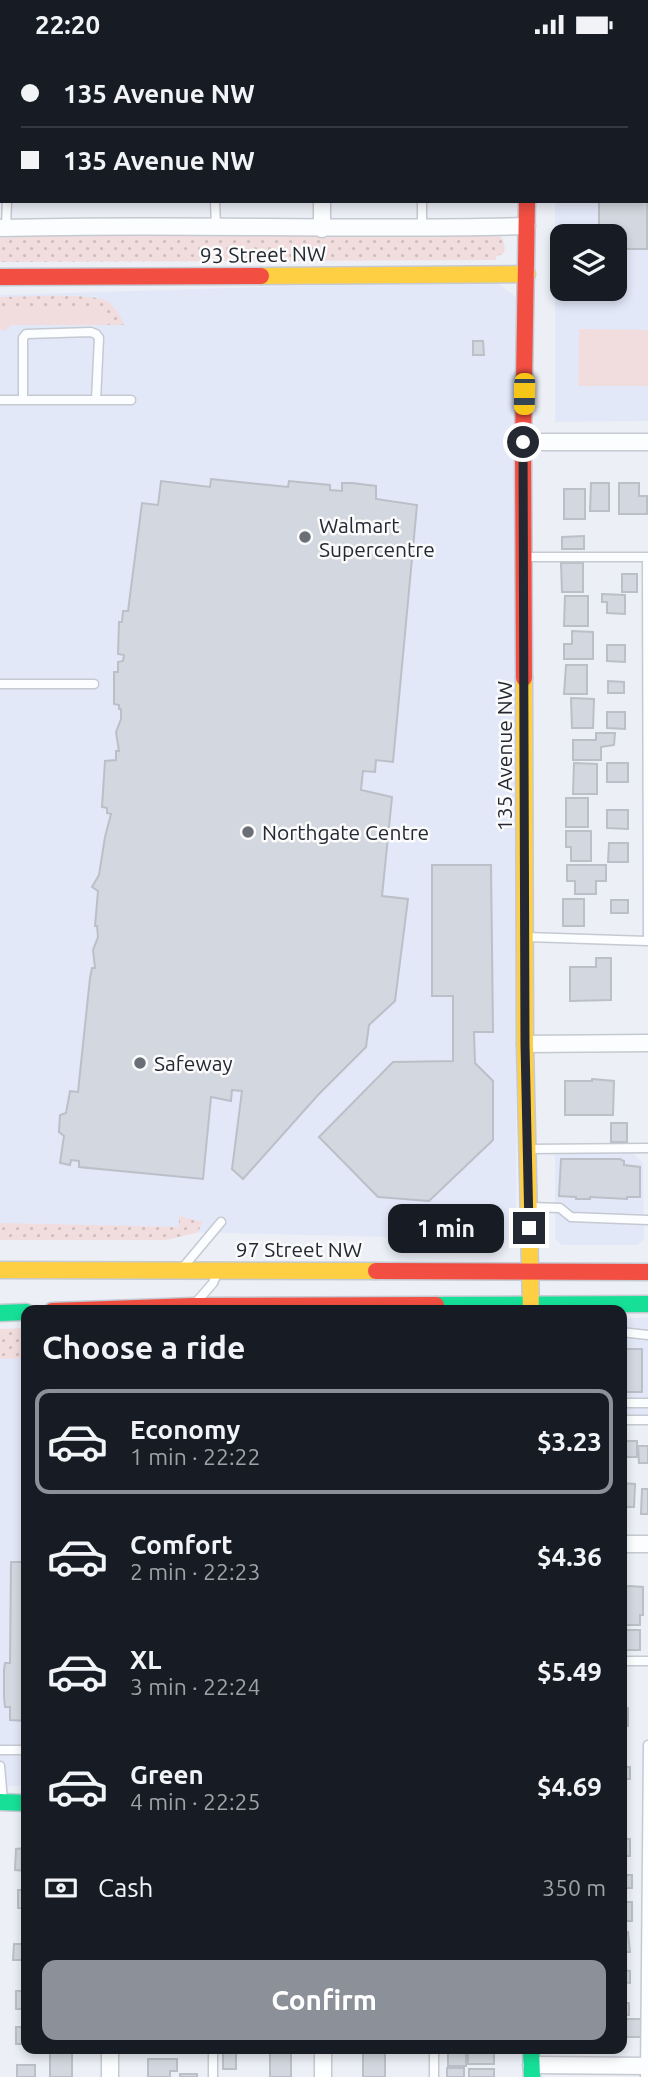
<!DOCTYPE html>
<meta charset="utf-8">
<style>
body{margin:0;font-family:Ubuntu,sans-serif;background:#242831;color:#f1f3f6;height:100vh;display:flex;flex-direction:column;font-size:26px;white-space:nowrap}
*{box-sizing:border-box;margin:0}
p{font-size:23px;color:#9ea1a6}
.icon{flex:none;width:38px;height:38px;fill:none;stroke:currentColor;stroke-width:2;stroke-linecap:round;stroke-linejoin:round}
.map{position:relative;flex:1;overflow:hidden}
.panel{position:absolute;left:21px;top:1256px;width:606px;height:749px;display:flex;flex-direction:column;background:#171b24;border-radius:14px;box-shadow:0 4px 10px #0003}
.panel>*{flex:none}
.top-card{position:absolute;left:0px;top:0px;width:649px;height:154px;box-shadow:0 4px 10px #0003;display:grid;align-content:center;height:154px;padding:0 21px;background:#171b24}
.fabs{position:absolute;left:550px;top:175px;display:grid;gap:14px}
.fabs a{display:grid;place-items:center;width:77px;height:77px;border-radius:14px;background:#171b24;box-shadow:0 4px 10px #0003;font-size:35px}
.end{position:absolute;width:32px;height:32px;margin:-16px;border:9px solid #232833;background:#fff;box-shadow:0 0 0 4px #fff}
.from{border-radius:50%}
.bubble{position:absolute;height:49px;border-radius:14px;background:#171b24;box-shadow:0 4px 10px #0003;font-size:23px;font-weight:700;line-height:49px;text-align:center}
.car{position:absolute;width:21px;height:42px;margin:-21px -10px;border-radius:9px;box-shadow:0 0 5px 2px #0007;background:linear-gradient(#f5c518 24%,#345 0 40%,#f5c518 0 76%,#345 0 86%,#f5c518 0)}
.top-card b{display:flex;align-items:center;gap:24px;height:66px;font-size:26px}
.top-card b+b{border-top:2px solid #363941}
.top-card i{width:18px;height:18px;background:#f1f3f6}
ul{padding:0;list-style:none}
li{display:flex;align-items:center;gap:21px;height:105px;margin:0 14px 10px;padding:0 7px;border:4px solid transparent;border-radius:14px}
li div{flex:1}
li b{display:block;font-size:26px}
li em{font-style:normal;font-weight:700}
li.current{border-color:#8c9099}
li>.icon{width:63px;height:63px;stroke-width:1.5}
h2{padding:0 21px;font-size:32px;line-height:84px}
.pay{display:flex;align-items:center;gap:18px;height:77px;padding:0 21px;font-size:26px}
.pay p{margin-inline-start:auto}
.action{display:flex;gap:14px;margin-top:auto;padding:14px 21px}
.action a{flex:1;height:80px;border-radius:14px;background:#8c9099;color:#fff;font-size:28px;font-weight:700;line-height:80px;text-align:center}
.status{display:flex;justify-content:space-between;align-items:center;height:49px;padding:0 35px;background:#171b24;direction:ltr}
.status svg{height:19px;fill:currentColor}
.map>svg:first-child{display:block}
</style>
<div class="status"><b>22:20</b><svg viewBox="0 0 49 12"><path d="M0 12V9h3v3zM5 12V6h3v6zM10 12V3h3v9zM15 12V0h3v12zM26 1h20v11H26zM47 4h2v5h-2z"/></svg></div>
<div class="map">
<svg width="648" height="2028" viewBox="0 0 648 2028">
<defs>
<pattern id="grass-dots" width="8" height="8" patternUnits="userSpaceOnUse" patternTransform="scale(1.75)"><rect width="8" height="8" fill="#f2ddde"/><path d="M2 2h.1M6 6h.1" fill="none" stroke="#cfbebf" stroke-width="1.8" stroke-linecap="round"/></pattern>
</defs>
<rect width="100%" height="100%" fill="#eceff6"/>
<!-- built -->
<path fill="#e2e8f8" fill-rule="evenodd" d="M555,0h93v372l-93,1v-221h93v-150zM562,187h52v53h-52z
M493,231l26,19 -3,941 -500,-12 -16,-3v-930z
M555,1104h78l10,10 1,76 -7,6h-75l-7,-6z
M621,1269h27v97h-27z
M26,1284v453h-26v-451z"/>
<!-- grass -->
<path fill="url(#grass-dots)" d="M496,184c7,3 10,12 8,20l-8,4v3l-496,2v-24l34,-2z
M0,248c21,0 95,-5 109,5 7,6 12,15 15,23h-20l-1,-15h-103z
M179,1167l24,6 -6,11c-4,0 -24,6 -32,7h-165v-17l179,4z
M26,1279v30l-26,1v-30z"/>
<!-- park -->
<path fill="#f2ddde" d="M0,261h103l1,15h-93l-7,7 -4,-4z
M579,280l69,1v56h-70z"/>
<!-- building -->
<path fill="#d3d7df" stroke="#bbbfc7" stroke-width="2" d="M64,0h29l2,2h-30z
M230,0h49v2h-49z
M599,152h48v48h-33v-13h-15z
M473,292h10l1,14h-11z
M211,430l77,8 1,-6 41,4v5l12,1v-8h10l24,3v13l41,6 -24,257 -17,-2 -1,12 -12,-1 -2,19 31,7 -10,99 26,3 -13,102 -26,24 -3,22 -48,48 -75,84 -11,-10 10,-78 -10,-1 -1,11 -20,-4 -8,82 -124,-12v-6l-8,-1 -1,5 -10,-2 4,-27 -5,-4 1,-17 6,-2 4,-22 8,1 12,-114 2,-10h3l-2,-18 5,-13 -1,-11h-2l3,-35 -6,-4 7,-12 6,-38 6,-23 -4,-1v-5l-5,-1 3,-46 11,-1v-9h3l-3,-19 5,-13v-10h-2v-4l-5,-1v-32h4v-10l5,-1 1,-6 -6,-1 1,-32h3l1,-11h5l14,-108 16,2 3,-24 49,6z
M591,434h18v28h-19z
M619,434h20v13h8v18h-28z
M564,440h21v30h-21z
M584,487v13h-22v-12z
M561,514h22v29h-21z
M622,525h15v18h-15z
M602,545l23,1v19l-18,-1v-11h-5z
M565,547h23v30h-24z
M572,582l21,1v27h-29v-15h8z
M607,596h18v17l-18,-1z
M566,616h21v29h-23z
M608,632l16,1v11h-16z
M571,649l23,1 -1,29h-21z
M607,663h18v17l-18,-1z
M596,684h19l-1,12 -13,2v13h-28v-20h23z
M574,714l23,1v30h-24z
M607,714h21v19h-21z
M566,749h22v29h-22z
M607,761h21v19l-21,-1z
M566,782h25v30h-20v-14h-5z
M609,794h19v19h-20z
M432,816h59l2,167h-19l1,31 18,18v59l-64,61 -51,-4 -59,-60 74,-75 60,-1v-65h-21z
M567,816h39v16h-10v13h-21v-13h-8z
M563,850h21v27h-21z
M611,851h17v13h-17z
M596,909h15v42l-41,1v-34h26z
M592,1030l22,2 -1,34h-48v-34h27z
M611,1074h16v19h-16z
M561,1110h59l4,2v4l16,2v30h-13v2l-37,-2v2h-14v-2l-17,-1z
M621,1300h21v43h-21z
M23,1337h3v18l-4,-2z
M625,1392h12v16h-12z
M638,1397h10v17h-9z
M621,1434l14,1 -1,23h-13z
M642,1440h6v25h-7z
M11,1513h15v159l-16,-1v-13h-5l-1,-10v-28l1,-6h5z
M630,1537l13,1v28h-3v10h-18l-1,-38z
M621,1581h19v20h-19z
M621,1659h7v18h-7z
M621,1718h9v12h-9z
M621,1790h9v17h-9z
M26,1799v23l-11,-1 1,-21z
M621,1826h11v13h-11z
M18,1841h8v18h-8z
M621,1853h11v19h-11z
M621,1883h7l2,20h-9z
M14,1895h12v16h-13z
M621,1921l9,1v12l-9,-1z
M16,1942h10v18h-10z
M621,1954h8v12h-8z
M624,1970h17v18h-17z
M16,1978h10v17h-10z
M50,2000h22v28h-22z
M147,2000h23v3h-23z
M378,2000h6l1,4v24h-22v-25h15z
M448,2000h18v17h-18z
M468,2000h26v15h-26z
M223,2002h13v18h-13z
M270,2003h21v25h-21z
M148,2010h29v12h-7v6h-22z
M17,2016h18v12h-18z
M447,2019h17v9h-17z
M469,2020h25v8h-25z
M180,2025h17v3h-17z"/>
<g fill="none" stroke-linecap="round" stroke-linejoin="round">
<defs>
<path id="lane" d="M7,0v2
M214,2v-2
M423,2v-2
M215,152l1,25
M6,179l1,-27
M422,180v-28
M0,351h23
M96,351h-73v-62l3,-4 65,-2 5,2 3,4 -3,62h35
M527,508h121
M647,508l1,384
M0,635h94
M527,888l120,4
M528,1100l120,-1
M532,1158l28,1 11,9 77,3
M185,1216l36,-43
M199,1250l14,-16 3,-7
M621,1283l27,3
M621,1354h27
M621,1371h27
M621,1612h27
M0,1701h26
M0,1717l3,35
M213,2000v28
M434,2000v28
M645,2028l3,-332"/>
<path id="street" d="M321,0v2
M322,152v28
M0,179c176,-5 351,3 527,-2
M523,393h125
M525,995l123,-1
M621,1495h27
M323,2000v28
M531,2016l117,1
M110,2028v-28"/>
<path id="fast" d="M436,1256l212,-1
M0,1264l26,-1
M0,1753l26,1
M531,2000l1,28"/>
<path id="slow" d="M528,0v2
M261,227l266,-2
M524,629l1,366 6,267
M0,1221l376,1"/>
<path id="jam" d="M0,228l261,-1
M524,629l-1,-236 4,-241
M376,1222l272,1
M52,1262l140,-5 244,-1"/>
</defs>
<!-- lane casing -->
<use href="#lane" stroke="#c5c9d1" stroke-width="11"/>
<!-- street casing -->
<use href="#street" stroke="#c5c9d1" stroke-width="19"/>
<!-- fast casing -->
<use href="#fast" stroke="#c5c9d1" stroke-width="19"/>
<!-- slow casing -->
<use href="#slow" stroke="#c5c9d1" stroke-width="19"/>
<!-- jam casing -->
<use href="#jam" stroke="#c5c9d1" stroke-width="19"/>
<!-- lane -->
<use href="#lane" stroke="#fcfdfe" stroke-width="8"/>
<!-- street -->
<use href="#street" stroke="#fcfdfe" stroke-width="16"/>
<!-- fast -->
<use href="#fast" stroke="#16e098" stroke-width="16"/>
<!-- slow -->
<use href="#slow" stroke="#ffcf43" stroke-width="16"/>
<!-- jam -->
<use href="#jam" stroke="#f24e42" stroke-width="16"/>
</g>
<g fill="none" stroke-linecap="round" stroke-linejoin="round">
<!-- route -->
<path stroke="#232833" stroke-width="9" d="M523,393l2,602 4,184"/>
</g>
<!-- markers -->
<g fill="#696e77" stroke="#fbfbfb" stroke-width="2.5">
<circle cx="305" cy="488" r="7"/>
<circle cx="248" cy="783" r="7"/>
<circle cx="140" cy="1014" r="7"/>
</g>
<g text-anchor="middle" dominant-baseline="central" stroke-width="5" stroke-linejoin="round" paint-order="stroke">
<!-- street labels -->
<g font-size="21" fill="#232833" stroke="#fbfbfb">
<text transform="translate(263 205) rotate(-1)">93 Street NW</text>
<text transform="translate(504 707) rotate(-90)">135 Avenue NW</text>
<text x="299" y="1200">97 Street NW</text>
</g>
<!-- poi labels -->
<g font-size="21" fill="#232833" stroke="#fbfbfb" text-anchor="start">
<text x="319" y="476">Walmart<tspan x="319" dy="24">Supercentre</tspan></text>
<text x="262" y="783">Northgate Centre</text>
<text x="154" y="1014">Safeway</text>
</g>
</g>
</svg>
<div class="fabs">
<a><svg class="icon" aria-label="layers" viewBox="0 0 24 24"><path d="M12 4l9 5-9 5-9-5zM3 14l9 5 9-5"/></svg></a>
</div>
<i class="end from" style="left:523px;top:393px"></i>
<i class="end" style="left:529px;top:1179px"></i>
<div class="bubble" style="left:388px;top:1155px;width:116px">1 min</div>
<i class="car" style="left:524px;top:345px;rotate:181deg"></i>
<div class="top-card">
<b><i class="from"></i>135 Avenue NW</b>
<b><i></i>135 Avenue NW</b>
</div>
<section class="panel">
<h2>Choose a ride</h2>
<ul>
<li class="current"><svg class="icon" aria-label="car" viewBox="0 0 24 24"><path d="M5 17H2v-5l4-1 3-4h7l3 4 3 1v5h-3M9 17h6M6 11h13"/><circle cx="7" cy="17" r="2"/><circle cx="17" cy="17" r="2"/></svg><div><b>Economy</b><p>1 min · 22:22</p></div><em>$3.23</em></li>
<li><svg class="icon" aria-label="car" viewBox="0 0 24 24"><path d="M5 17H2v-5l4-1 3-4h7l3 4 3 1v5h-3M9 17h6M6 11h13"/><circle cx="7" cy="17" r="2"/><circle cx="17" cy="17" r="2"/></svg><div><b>Comfort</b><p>2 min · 22:23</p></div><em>$4.36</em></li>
<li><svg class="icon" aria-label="car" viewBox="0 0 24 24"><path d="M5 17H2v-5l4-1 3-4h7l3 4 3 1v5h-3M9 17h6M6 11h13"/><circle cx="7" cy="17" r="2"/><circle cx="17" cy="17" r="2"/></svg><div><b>XL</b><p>3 min · 22:24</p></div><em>$5.49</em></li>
<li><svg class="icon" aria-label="car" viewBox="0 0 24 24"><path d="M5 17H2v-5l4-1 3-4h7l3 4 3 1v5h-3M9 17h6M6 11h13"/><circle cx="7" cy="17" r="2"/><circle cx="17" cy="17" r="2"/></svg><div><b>Green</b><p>4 min · 22:25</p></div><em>$4.69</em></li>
</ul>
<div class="pay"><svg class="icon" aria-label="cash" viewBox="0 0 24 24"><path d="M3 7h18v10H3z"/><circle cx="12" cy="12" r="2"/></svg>Cash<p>350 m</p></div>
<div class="action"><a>Confirm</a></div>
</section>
</div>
